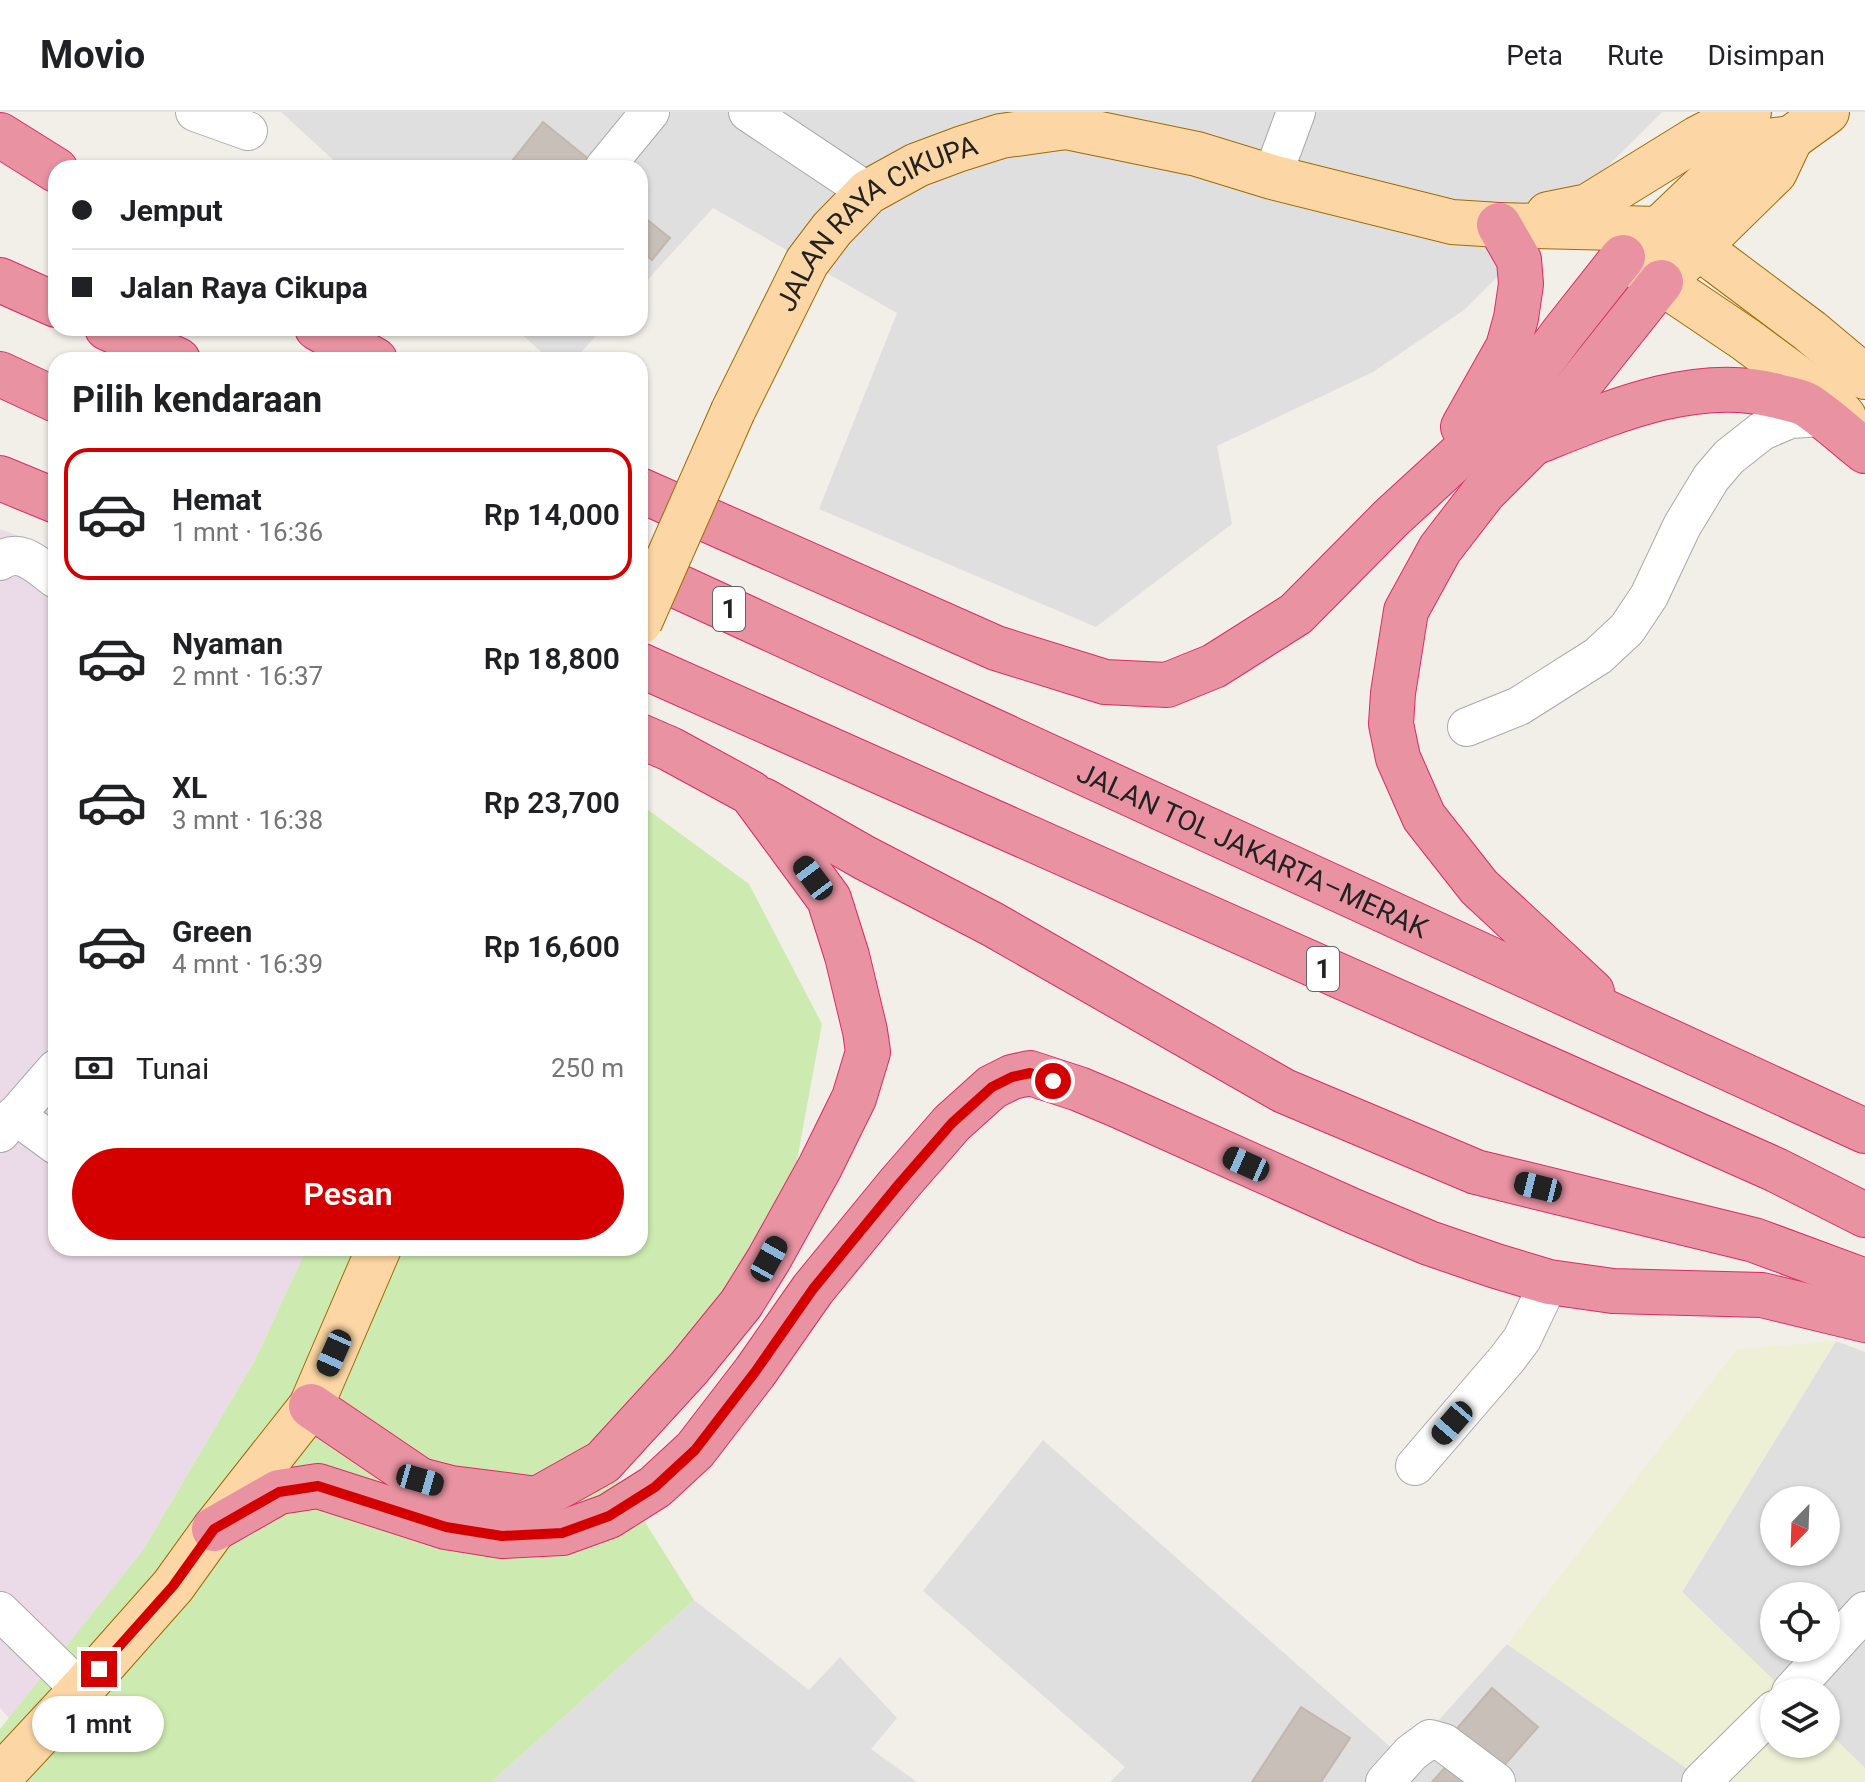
<!DOCTYPE html>
<html lang="id">
<meta charset="utf-8">
<style>
body{margin:0;font-family:Roboto,sans-serif;background:#f6f6f6;color:#202124;height:100vh;display:flex;flex-direction:column;font-size:30px;white-space:nowrap}
*{box-sizing:border-box;margin:0}
p{font-size:26px;color:#757577}
.icon{flex:none;width:44px;height:44px;fill:none;stroke:currentColor;stroke-width:2;stroke-linecap:round;stroke-linejoin:round}
.map{position:relative;flex:1;overflow:hidden}
.details{position:absolute;left:48px;top:240px;width:600px;height:904px;display:flex;flex-direction:column;background:#fff;border-radius:24px;box-shadow:0 2px 6px #0004}
.details>*{flex:none}
.banner{position:absolute;left:48px;top:48px;width:600px;height:176px;border-radius:24px;box-shadow:0 2px 6px #0004;display:grid;align-content:center;height:176px;padding:0 24px;background:#fff}
.needle{width:52px;rotate:203deg}
.buttons{position:absolute;left:1760px;top:1374px;display:grid;gap:16px}
.buttons a{display:grid;place-items:center;width:80px;height:80px;border-radius:50%;background:#fff;box-shadow:0 2px 6px #0004;font-size:40px}
.end{position:absolute;width:36px;height:36px;margin:-18px;border:10px solid #d40000;background:#fff;box-shadow:0 0 0 4px #fff}
.from{border-radius:50%}
.bubble{position:absolute;height:56px;border-radius:28px;background:#fff;box-shadow:0 2px 6px #0004;font-size:26px;font-weight:600;line-height:56px;text-align:center}
.car{position:absolute;width:24px;height:48px;margin:-24px -12px;border-radius:10px;box-shadow:0 0 6px 2px #0007;background:linear-gradient(#222 24%,#8ab4d8 0 40%,#222 0 76%,#8ab4d8 0 86%,#222 0)}
.banner b{display:flex;align-items:center;gap:28px;height:76px;font-size:30px}
.banner b+b{border-top:2px solid #e0e0e0}
.banner i{width:20px;height:20px;background:#202124}
ul{padding:0;list-style:none}
li{display:flex;align-items:center;gap:24px;height:132px;margin:0 16px 12px;padding:0 8px;border:4px solid transparent;border-radius:24px}
li div{flex:1}
li b{display:block;font-size:30px}
li em{font-style:normal;font-weight:600}
li.on{border-color:#d40000}
li>.icon{width:72px;height:72px;stroke-width:1.5}
h2{padding:0 24px;font-size:36px;line-height:96px}
.pay{display:flex;align-items:center;gap:20px;height:88px;padding:0 24px;font-size:30px}
.pay p{margin-inline-start:auto}
.cta{display:flex;gap:16px;margin-top:auto;padding:16px 24px}
.cta a{flex:1;height:92px;border-radius:48px;background:#d40000;color:#fff;font-size:32px;font-weight:600;line-height:92px;text-align:center}
header{display:flex;align-items:center;gap:48px;box-sizing:border-box;height:112px;padding:0 40px;background:#fff;border-bottom:2px solid #e0e0e0}
header strong{font-size:38px}
nav{display:flex;gap:44px;margin-inline-start:auto;font-size:28px}
.map>svg:first-child{display:block}
</style>
<header>
<strong>Movio</strong>
<nav><a>Peta</a><a>Rute</a><a>Disimpan</a></nav>
</header>
<div class="map">
<svg width="1865" height="1670" viewBox="0 0 1865 1670">
<rect width="100%" height="100%" fill="#f2efe9"/>
<!-- residential -->
<path fill="#e0dfdf" fill-rule="evenodd" d="M281,0h1381l-198,198 -91,62 -156,74 15,78 -136,103 -277,-118 78,-196 -184,-105 -73,80v-120h-298z
M515,216h88l-29,32h-24z
M1836,1229l29,11v416l-39,-38v-38h-40l-104,-100zM1774,1388h52v52h-52zM1774,1484h52v52h-52z
M1043,1328l361,319 103,-115 188,130 8,8h-593l15,-15 -202,-176z
M694,1488l115,90 31,-33 57,61 -26,31 46,33h-426z"/>
<!-- industrial -->
<path fill="#ebdbe8" d="M0,417l56,21v698h251l-52,112 -112,190 -134,168 -9,-10z"/>
<!-- farmland -->
<path fill="#eef0d5" d="M1836,1229l-154,251 104,100h-12v52h52v-14l39,38v14h-162l-8,-8 -188,-130 230,-295z"/>
<!-- grass -->
<path fill="#cdebb0" d="M640,692l109,80 73,140 -30,164 -181,280 83,132 -203,182h-491v-53l143,-179 112,-190 52,-112h333z"/>
<!-- building -->
<path fill="#c7bfb8" stroke="#c4b6ab" stroke-width="2" d="M543,10l47,38 -7,8h-72l-3,-2z
M640,102l30,24 -18,22 -12,-10z
M1492,1576l46,39 -38,43 -46,-38z
M1301,1595l49,31 -29,44h-69z
M1450,1650l24,20h-42z"/>
<g fill="none" stroke-linecap="round" stroke-linejoin="round">
<defs>
<path id="minor" d="M195,0l53,19
M748,0l120,80
M604,56l46,-56
M1272,65l24,-65
M0,449c21,-15 39,6 56,18
M1467,615l52,-21 79,-50 29,-27 22,-33 33,-70 29,-48 18,-21 33,-26 28,-12 33,-2
M15,1003l41,30
M0,1021l56,-64
M1415,1354l92,-107 15,-20 27,-57
M0,1499l81,79
M1791,1580l74,-81
M1385,1670l26,-29 19,-14 14,4 52,39
M1701,1670l73,-72"/>
<g id="major">
<path d="M1548,102l40,-8 110,-68 51,-26"/>
<path d="M1638,133l21,-16 90,-86 42,-5 36,-26"/>
<path d="M1628,148l117,79 88,65 11,13"/>
<path d="M1678,155l97,-95 16,-34"/>
<path id="s1" d="M733,299l74,-149 25,-33 36,-37 49,-27 43,-16 41,-13 65,-9 131,27 75,23 180,45 47,3 160,4 39,19 20,14 92,69 55,46"/>
<path d="M0,1665l81,-87 92,-104 41,-57 97,-123 68,-158"/>
</g>
<g id="highway">
<path d="M0,23l56,35"/>
<path d="M0,168l56,25"/>
<path d="M107,216l71,32"/>
<path d="M317,216l58,32"/>
<path d="M0,262l56,26"/>
<path d="M1463,315l45,-80 8,-29 5,-34 -2,-24 -20,-35"/>
<path d="M1534,331c75,-30 162,-69 243,-47 10,3 21,4 30,9 20,13 39,31 58,46"/>
<path d="M0,366l56,23"/>
<path d="M640,378l356,158 109,34 62,3 47,-19 82,-52 95,-96 96,-88 35,-42 41,-55 60,-76"/>
<path id="s2" d="M640,457l1225,562"/>
<path d="M640,553l1136,505 89,45"/>
<path d="M763,688l102,58 127,66 292,167 192,81 278,68 111,41"/>
<path d="M1592,880l-113,-105 -55,-70 -26,-59 -7,-34 2,-31 13,-82 34,-62 44,-57 48,-48 129,-162"/>
<path d="M311,1294l109,74 31,8 86,11 66,-37 86,-94 52,-64 28,-45 51,-92 34,-69 14,-46 -3,-21 -18,-75 -18,-57 -78,-106 -81,-44 -30,-13"/>
<path d="M214,1417l65,-37 39,-6 128,41 56,9 60,-3 47,-17 46,-29 40,-37 60,-78 58,-83 86,-105 53,-61 40,-36 20,-10 18,-4 49,16 38,16 236,106 76,32 67,23 53,16 64,9 149,4 103,25"/>
</g>
</defs>
<!-- minor casing -->
<use href="#minor" stroke="#a9a9a9" stroke-width="40"/>
<!-- major casing -->
<use href="#major" stroke="#a06b00" stroke-width="46"/>
<!-- highway casing -->
<use href="#highway" stroke="#dc2a67" stroke-width="46"/>
<!-- minor -->
<use href="#minor" stroke="#fff" stroke-width="38"/>
<!-- major -->
<use href="#major" stroke="#fcd6a4" stroke-width="44"/>
<!-- highway -->
<use href="#highway" stroke="#e892a2" stroke-width="44"/>
<defs>
<path id="major-bridge" d="M640,510l93,-211"/>
</defs>
<!-- major-bridge casing -->
<use href="#major-bridge" stroke="#a06b00" stroke-width="46" stroke-linecap="butt"/>
<!-- major-bridge -->
<use href="#major-bridge" stroke="#fcd6a4" stroke-width="44"/>
</g>
<g fill="none" stroke-linecap="round" stroke-linejoin="round">
<!-- route -->
<path stroke="#d40000" stroke-width="10" d="M99,1557l74,-83 41,-57 65,-37 39,-6 128,41 56,9 60,-3 47,-17 46,-29 40,-37 60,-78 58,-83 86,-105 53,-61 40,-36 20,-10 18,-4 23,8"/>
</g>
<g text-anchor="middle" dominant-baseline="central" stroke-width="8" stroke-linejoin="round" paint-order="stroke">
<!-- shield labels -->
<g fill="#fff" stroke="#646464" stroke-width="2">
<rect x="713" y="475" width="32" height="44" rx="6"/>
<rect x="1307" y="835" width="32" height="44" rx="6"/>
</g>
<g font-size="26" font-weight="bold" fill="#222">
<text x="729" y="497">1</text>
<text x="1323" y="857">1</text>
</g>
<!-- street labels -->
<g font-size="28" fill="#222" stroke="#fff">
<text stroke="none"><textPath href="#s1" startOffset="246">JALAN RAYA CIKUPA</textPath></text>
<text stroke="none"><textPath href="#s2" startOffset="674">JALAN TOL JAKARTA–MERAK</textPath></text>
</g>
</g>
</svg>
<div class="buttons">
<a><svg class="needle" viewBox="-14 -14 28 28"><path d="M0-13l5 13h-10z" fill="#e53935"/><path d="M0 13l5-13h-10z" fill="#757577"/></svg></a>
<a><svg class="icon" aria-label="locate" viewBox="0 0 24 24"><circle cx="12" cy="12" r="6"/><path d="M12 2v4M12 18v4M2 12h4M18 12h4"/></svg></a>
<a><svg class="icon" aria-label="layers" viewBox="0 0 24 24"><path d="M12 4l9 5-9 5-9-5zM3 14l9 5 9-5"/></svg></a>
</div>
<i class="end from" style="left:1053px;top:969px"></i>
<i class="end" style="left:99px;top:1557px"></i>
<div class="bubble" style="left:32px;top:1584px;width:132px">1 mnt</div>
<i class="car" style="left:813px;top:766px;rotate:323deg"></i>
<i class="car" style="left:1246px;top:1052px;rotate:294deg"></i>
<i class="car" style="left:1538px;top:1075px;rotate:284deg"></i>
<i class="car" style="left:769px;top:1147px;rotate:29deg"></i>
<i class="car" style="left:334px;top:1241px;rotate:204deg"></i>
<i class="car" style="left:1452px;top:1311px;rotate:221deg"></i>
<i class="car" style="left:420px;top:1368px;rotate:106deg"></i>
<div class="banner">
<b><i class="from"></i>Jemput</b>
<b><i></i>Jalan Raya Cikupa</b>
</div>
<section class="details">
<h2>Pilih kendaraan</h2>
<ul>
<li class="on"><svg class="icon" aria-label="car" viewBox="0 0 24 24"><path d="M5 17H2v-5l4-1 3-4h7l3 4 3 1v5h-3M9 17h6M6 11h13"/><circle cx="7" cy="17" r="2"/><circle cx="17" cy="17" r="2"/></svg><div><b>Hemat</b><p>1 mnt · 16:36</p></div><em>Rp 14,000</em></li>
<li><svg class="icon" aria-label="car" viewBox="0 0 24 24"><path d="M5 17H2v-5l4-1 3-4h7l3 4 3 1v5h-3M9 17h6M6 11h13"/><circle cx="7" cy="17" r="2"/><circle cx="17" cy="17" r="2"/></svg><div><b>Nyaman</b><p>2 mnt · 16:37</p></div><em>Rp 18,800</em></li>
<li><svg class="icon" aria-label="car" viewBox="0 0 24 24"><path d="M5 17H2v-5l4-1 3-4h7l3 4 3 1v5h-3M9 17h6M6 11h13"/><circle cx="7" cy="17" r="2"/><circle cx="17" cy="17" r="2"/></svg><div><b>XL</b><p>3 mnt · 16:38</p></div><em>Rp 23,700</em></li>
<li><svg class="icon" aria-label="car" viewBox="0 0 24 24"><path d="M5 17H2v-5l4-1 3-4h7l3 4 3 1v5h-3M9 17h6M6 11h13"/><circle cx="7" cy="17" r="2"/><circle cx="17" cy="17" r="2"/></svg><div><b>Green</b><p>4 mnt · 16:39</p></div><em>Rp 16,600</em></li>
</ul>
<div class="pay"><svg class="icon" aria-label="cash" viewBox="0 0 24 24"><path d="M3 7h18v10H3z"/><circle cx="12" cy="12" r="2"/></svg>Tunai<p>250 m</p></div>
<div class="cta"><a>Pesan</a></div>
</section>
</div>
